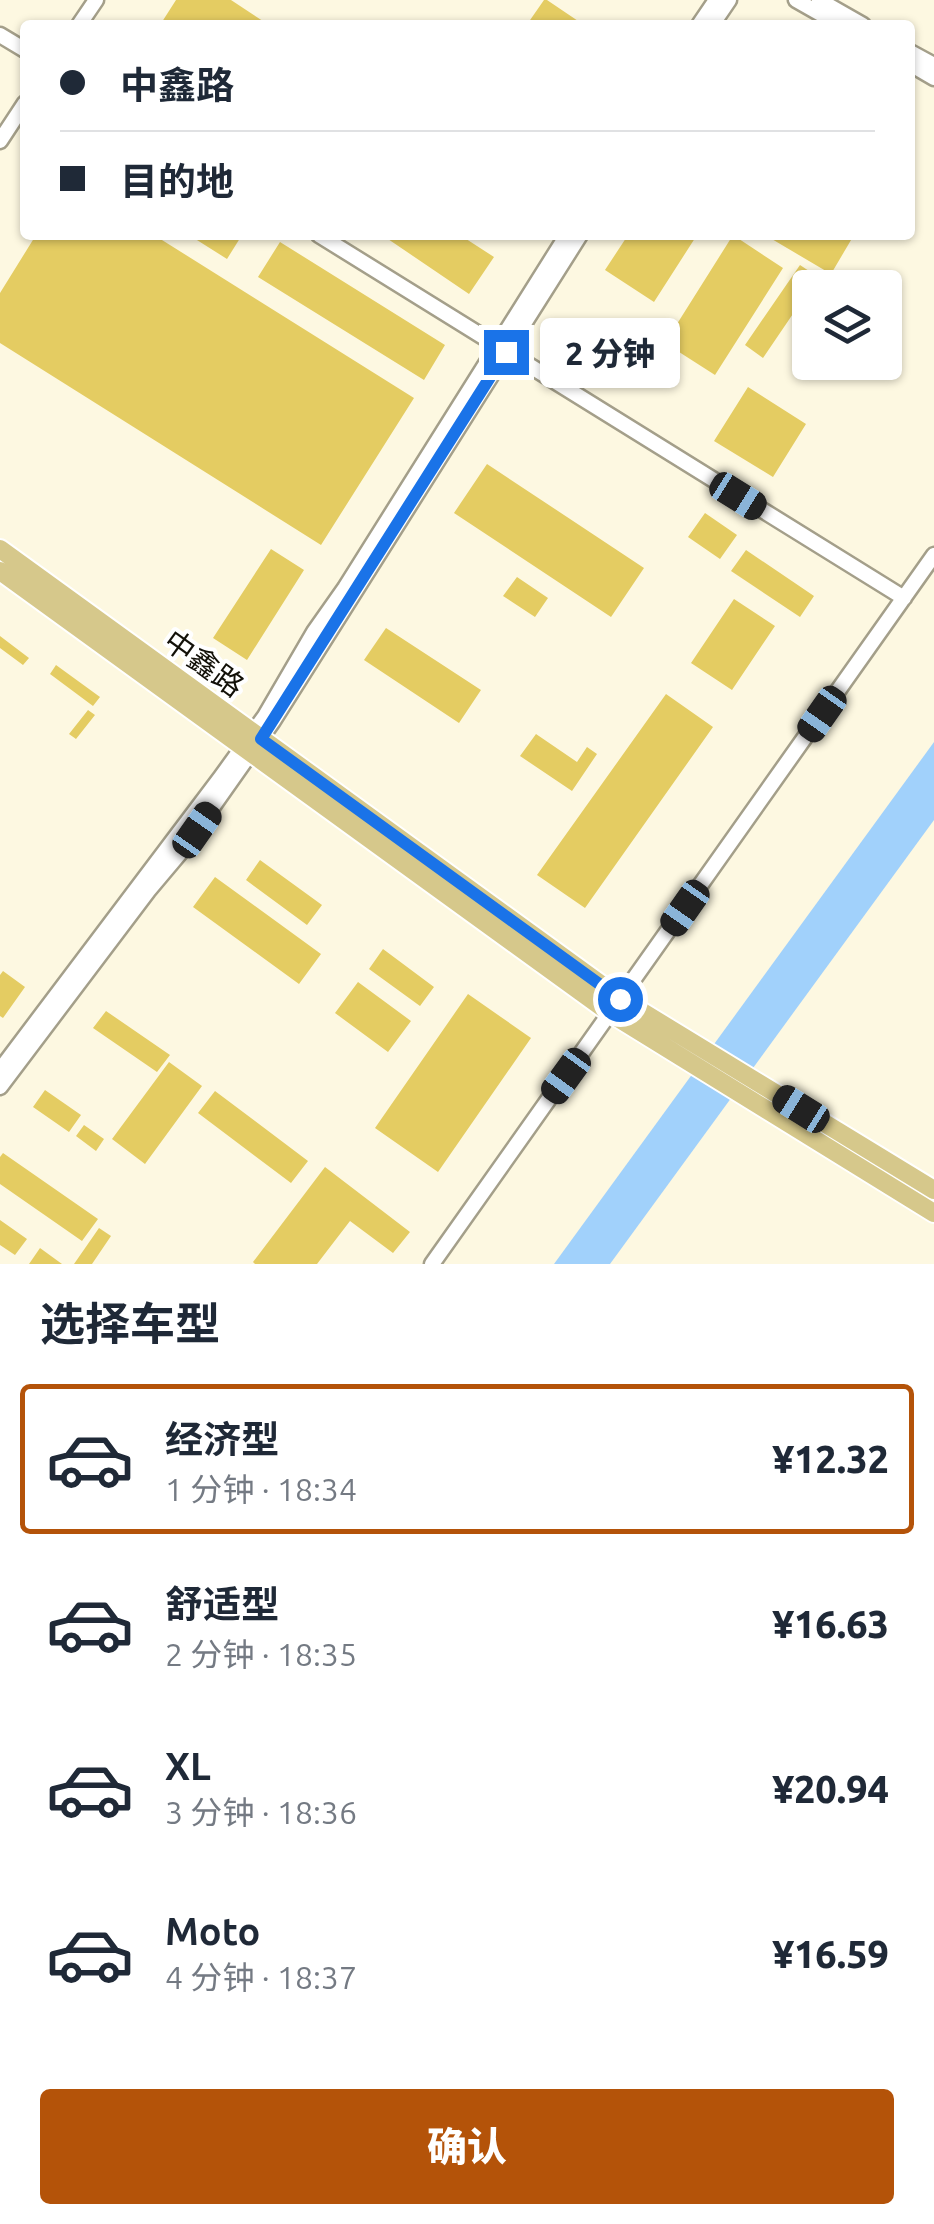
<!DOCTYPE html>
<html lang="zh">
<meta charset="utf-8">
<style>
body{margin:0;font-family:Ubuntu,"Noto Sans SC",sans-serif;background:#f2f2f3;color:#1f2937;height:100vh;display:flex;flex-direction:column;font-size:38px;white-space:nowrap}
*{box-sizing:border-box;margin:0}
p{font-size:32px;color:#747a83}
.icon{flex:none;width:55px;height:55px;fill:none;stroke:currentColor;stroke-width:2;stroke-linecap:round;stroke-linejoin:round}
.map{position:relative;height:1264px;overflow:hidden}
.side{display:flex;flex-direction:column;background:#fff;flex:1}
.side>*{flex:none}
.guide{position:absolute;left:20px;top:20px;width:895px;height:220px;border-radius:10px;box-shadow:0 2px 8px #0004;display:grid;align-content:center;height:220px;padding:0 40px;background:#fff}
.buttons{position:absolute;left:792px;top:270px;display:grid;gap:20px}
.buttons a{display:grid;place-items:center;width:110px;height:110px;border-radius:10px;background:#fff;box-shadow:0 2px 8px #0004;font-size:50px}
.end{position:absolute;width:45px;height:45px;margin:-22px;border:12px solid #1a73e8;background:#fff;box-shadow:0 0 0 5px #fff}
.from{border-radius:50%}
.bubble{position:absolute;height:70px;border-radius:10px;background:#fff;box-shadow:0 2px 8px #0004;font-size:32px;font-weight:800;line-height:70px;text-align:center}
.car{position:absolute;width:30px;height:60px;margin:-30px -15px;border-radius:12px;box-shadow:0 0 8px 2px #0007;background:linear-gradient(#222 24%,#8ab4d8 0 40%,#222 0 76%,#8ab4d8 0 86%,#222 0)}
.guide b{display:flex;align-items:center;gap:35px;height:95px;font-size:38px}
.guide b+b{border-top:2px solid #e0e1e3}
.guide i{width:25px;height:25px;background:#1f2937}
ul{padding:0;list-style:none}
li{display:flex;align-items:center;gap:30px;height:150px;margin:0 20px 15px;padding:0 20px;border:5px solid transparent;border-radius:10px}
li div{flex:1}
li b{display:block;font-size:38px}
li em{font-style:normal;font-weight:800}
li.on{border-color:#b45309}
li>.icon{width:90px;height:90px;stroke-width:1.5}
h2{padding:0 40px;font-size:45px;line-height:120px}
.cta{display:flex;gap:20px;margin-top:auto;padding:20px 40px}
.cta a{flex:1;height:115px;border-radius:10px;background:#b45309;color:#fff;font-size:40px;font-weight:800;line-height:115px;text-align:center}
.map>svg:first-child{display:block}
</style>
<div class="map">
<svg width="934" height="1264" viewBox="0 0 934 1264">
<rect width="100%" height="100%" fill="#fdf8e1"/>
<!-- water -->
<path fill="#a1d1fb" d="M934,742v78l-324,444h-56z"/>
<!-- building -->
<path fill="#e4cc62" d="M176,0h55l38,25h-109z
M544,0h3l37,25h-53l-3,-2z
M36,235h118l260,163 -93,147 -321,-202v-50z
M189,235h53l-15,24z
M386,235h74l34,22 -25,37 -84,-57z
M628,235h69l-43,67 -49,-32z
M733,235l50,33 -68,107 -50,-32z
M765,235h89l-23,39z
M280,242l165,103 -21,35 -166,-103z
M800,265l18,12 -55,81 -18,-13z
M748,387l58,37 -33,53 -59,-36z
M487,464l157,104 -33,49 -157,-104z
M705,513l32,22 -17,24 -32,-22z
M271,549l33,21 -57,90 -34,-22z
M746,550l68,46 -14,21 -69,-46z
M517,577l31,21 -13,19 -32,-21z
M734,599l41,27 -43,64 -41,-27z
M386,628l95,62 -22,33 -95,-63z
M0,636l29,22 -6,7 -23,-17z
M56,665l44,32 -7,9 -43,-32z
M666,694l47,33 -128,181 -48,-33z
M88,710l7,5 -19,24 -7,-5z
M536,734l41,28 10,-15 10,7 -25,37 -52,-35z
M260,860l62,45 -15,20 -61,-45z
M215,877l106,77 -22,30 -106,-77z
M383,949l51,38 -14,19 -51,-37z
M3,971l22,16 -22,31 -3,-2v-41z
M358,982l53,39 -23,31 -53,-39z
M468,994l63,44 -93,134 -63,-44z
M106,1011l64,44 -13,17 -64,-44z
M169,1062l33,24 -57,78 -33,-25z
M45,1090l36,25 -12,17 -36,-25z
M215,1091l93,70 -17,22 -93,-70z
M84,1125l20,14 -8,12 -20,-15z
M3,1153l95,66 -16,22 -82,-57v-27z
M325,1167l85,65 -17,21 -43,-32 -33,43h-62l-2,-2z
M0,1220l27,19 -12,16 -15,-10z
M99,1228l12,8 -19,28h-18z
M40,1248l22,16h-33z"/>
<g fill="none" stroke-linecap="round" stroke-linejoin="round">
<defs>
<path id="minor" d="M796,0l44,25
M819,0l44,25
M79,25l17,-25
M699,25l17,-25
M712,25l17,-25
M0,35l25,15
M910,52l24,13
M910,64l24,14
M0,141l25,-38
M319,235l585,363
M0,1070l221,-293 44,-61 49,-84 31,-44 222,-353
M0,1087l148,-196 32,-38 93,-132 307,-486
M432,1264l502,-709"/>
<path id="major" d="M0,549l621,450 313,191
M0,571l610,442 324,200"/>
</defs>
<!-- minor casing -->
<use href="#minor" stroke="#a49f8a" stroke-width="19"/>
<!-- major casing -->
<use href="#major" stroke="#fff" stroke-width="22"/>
<!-- minor -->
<use href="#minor" stroke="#fff" stroke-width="14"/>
<!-- major -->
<use href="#major" stroke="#d6c88b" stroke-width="18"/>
</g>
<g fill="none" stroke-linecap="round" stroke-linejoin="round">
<!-- route -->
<path stroke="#1a73e8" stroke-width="12" d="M506,352l-245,387 359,260"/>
</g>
<g text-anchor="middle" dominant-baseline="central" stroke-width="8" stroke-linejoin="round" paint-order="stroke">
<!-- street labels -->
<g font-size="30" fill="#121008" stroke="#fff">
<text transform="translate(204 663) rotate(36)">中鑫路</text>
</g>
</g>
</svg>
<div class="buttons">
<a><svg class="icon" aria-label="layers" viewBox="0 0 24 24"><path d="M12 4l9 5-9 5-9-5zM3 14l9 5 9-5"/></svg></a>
</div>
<i class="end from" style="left:620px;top:999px"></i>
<i class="end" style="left:506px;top:352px"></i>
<div class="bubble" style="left:540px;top:318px;width:140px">2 分钟</div>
<i class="car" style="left:738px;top:496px;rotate:122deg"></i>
<i class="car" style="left:822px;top:714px;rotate:215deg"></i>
<i class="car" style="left:197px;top:830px;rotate:35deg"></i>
<i class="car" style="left:685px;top:908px;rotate:215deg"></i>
<i class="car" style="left:566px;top:1076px;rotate:216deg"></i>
<i class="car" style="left:801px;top:1109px;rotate:302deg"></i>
<div class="guide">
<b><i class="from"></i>中鑫路</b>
<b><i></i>目的地</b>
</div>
</div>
<section class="side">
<h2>选择车型</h2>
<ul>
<li class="on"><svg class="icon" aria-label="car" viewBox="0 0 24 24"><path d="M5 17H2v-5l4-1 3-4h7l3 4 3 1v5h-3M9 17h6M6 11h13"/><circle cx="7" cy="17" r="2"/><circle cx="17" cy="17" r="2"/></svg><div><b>经济型</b><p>1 分钟 · 18:34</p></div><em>¥12.32</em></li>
<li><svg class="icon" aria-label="car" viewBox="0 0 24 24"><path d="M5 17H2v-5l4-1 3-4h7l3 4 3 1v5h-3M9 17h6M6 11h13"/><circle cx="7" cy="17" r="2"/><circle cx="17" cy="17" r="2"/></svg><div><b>舒适型</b><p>2 分钟 · 18:35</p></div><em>¥16.63</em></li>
<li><svg class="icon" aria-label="car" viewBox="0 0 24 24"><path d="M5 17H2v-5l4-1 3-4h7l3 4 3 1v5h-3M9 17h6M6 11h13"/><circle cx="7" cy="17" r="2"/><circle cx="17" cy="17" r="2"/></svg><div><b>XL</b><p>3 分钟 · 18:36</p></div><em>¥20.94</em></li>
<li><svg class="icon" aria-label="car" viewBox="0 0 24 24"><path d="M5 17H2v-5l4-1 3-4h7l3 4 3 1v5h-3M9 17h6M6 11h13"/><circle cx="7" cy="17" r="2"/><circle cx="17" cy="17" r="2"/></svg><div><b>Moto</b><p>4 分钟 · 18:37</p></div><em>¥16.59</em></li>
</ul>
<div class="cta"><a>确认</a></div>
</section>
